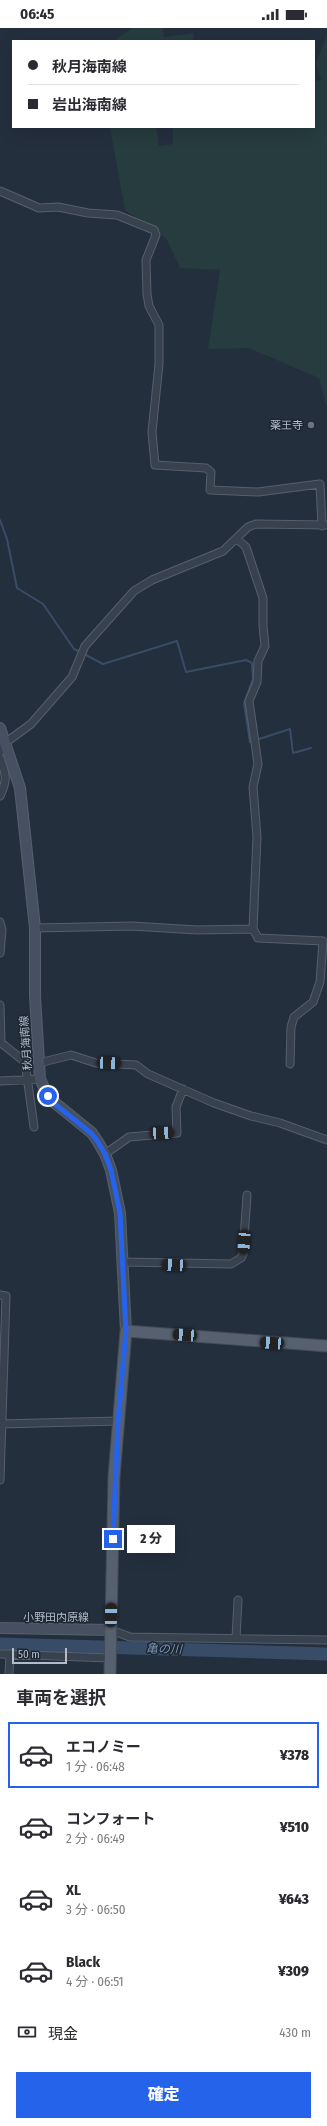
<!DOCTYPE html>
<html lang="ja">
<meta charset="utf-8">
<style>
body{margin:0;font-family:"Fira Sans Condensed","Noto Sans JP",sans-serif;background:#f7f7f7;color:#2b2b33;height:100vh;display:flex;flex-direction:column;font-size:15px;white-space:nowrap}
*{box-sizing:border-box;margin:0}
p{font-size:13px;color:#7c7c81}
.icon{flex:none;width:22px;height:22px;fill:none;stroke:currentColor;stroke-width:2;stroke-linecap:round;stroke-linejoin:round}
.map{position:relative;height:1646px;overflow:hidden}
.side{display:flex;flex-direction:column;background:#fff;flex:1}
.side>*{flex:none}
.hud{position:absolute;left:12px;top:12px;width:303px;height:88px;border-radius:0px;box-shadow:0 4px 16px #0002;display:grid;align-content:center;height:88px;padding:0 16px;background:#fff}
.scale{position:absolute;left:12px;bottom:10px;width:55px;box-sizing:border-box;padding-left:4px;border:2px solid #b4bcc9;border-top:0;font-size:11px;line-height:14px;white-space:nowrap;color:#b4bcc9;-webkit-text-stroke:3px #1d2633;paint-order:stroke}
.end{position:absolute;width:18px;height:18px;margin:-9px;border:5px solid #2563eb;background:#fff;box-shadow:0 0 0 2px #fff}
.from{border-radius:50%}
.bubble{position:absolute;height:28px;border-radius:0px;background:#fff;box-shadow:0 4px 16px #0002;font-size:13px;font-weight:800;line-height:28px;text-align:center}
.car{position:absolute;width:12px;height:24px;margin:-12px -6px;border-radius:5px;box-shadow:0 0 3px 1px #0007;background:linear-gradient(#222 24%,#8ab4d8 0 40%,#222 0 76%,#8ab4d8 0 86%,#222 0)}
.hud b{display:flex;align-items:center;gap:14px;height:38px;font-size:15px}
.hud b+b{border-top:1px solid #e1e1e2}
.hud i{width:10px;height:10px;background:#2b2b33}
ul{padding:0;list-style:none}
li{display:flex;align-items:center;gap:12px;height:66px;margin:0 8px 6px;padding:0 8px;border:2px solid transparent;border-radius:0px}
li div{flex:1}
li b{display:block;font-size:15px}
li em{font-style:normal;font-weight:800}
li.current{border-color:#2563eb}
li>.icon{width:36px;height:36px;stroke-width:1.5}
h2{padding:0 16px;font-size:18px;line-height:48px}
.pay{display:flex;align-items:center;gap:10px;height:44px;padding:0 16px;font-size:15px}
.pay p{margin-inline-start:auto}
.action{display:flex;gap:8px;margin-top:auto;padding:8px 16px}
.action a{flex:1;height:46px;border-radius:0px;background:#2563eb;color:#fff;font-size:16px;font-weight:800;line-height:46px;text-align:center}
.status{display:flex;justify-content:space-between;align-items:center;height:28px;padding:0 20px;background:#fff;direction:ltr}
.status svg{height:11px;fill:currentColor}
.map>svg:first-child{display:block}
</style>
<div class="status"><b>06:45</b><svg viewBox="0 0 49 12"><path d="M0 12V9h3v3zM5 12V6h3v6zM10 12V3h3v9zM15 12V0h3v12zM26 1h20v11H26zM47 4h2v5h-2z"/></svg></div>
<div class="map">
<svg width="327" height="1646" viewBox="0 0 327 1646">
<rect width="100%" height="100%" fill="#242f3e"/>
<!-- green -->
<path fill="#263c3f" d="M132,0h31l1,9 30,-4 -1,8h-79z
M327,7v373l-8,-30 -70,-30 -41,1 12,-79 -40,-2 -14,-30 -41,-28 -15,-83h46l3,19 14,-2v-17h141v-46l7,-1 -5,-17z"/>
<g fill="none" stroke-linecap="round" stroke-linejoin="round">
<!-- stream -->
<path stroke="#394c67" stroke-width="2" d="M0,492l7,19 10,49 26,16 31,45 6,3
M84,626l19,10 74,-23 9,31 60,-12 6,3 1,16 -9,24 6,39 2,-1
M256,712l34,-11 3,24 18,-5"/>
<!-- river -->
<path stroke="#394c67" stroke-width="13" d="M0,1616l327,10"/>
<defs>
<path id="minor" d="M0,163l39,17 19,-1 30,6 29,2 37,15 2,5 -10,25 1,34 2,12 10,19v39l-7,68 3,33 51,3 5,4 -1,18 48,2 62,-8 2,42
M237,511l9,8 17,51v28l2,20 -7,15 -1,21 -8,19 9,63 -5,23 4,50 -4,92 5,9 65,3 -3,41 -7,20 -19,15 -3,10 -1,37
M0,724l5,-9 26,-19 41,-47 13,-31 49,-55 18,-11 71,-29 25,-24 8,-3 71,1
M0,730c6,17 8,21 0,38
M0,894l2,8 -2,23
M35,900l97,-2 65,4 56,-1
M0,977l1,37
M0,1014l25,20 9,65
M39,1035l32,-8 25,8 40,2 12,9 66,29 37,13 29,7 47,17
M0,1053l40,-2
M105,1126l24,-17 48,-4 -1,-26 7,-18
M123,1234l108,2 10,-6 2,-4 4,-59
M0,1267l6,1 -6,184
M0,1396l118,-3
M111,1602l19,7 197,3
M236,1610l2,-38
M0,1626l110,4
M9,1646l1,-20"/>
<path id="secondary" d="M0,700l20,60 15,140v68l5,83 8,17 7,7 37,30 6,9 7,12 6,16 9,43 6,118
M0,1600l111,2"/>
<path id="primary" d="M110,1646l4,-197 12,-146 201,15"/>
</defs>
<!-- minor casing -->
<use href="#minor" stroke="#565f6c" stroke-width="9"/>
<!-- secondary casing -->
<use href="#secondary" stroke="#565f6c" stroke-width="12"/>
<!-- primary casing -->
<use href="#primary" stroke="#414a57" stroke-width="13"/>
<!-- minor -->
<use href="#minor" stroke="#38414e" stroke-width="7"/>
<!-- secondary -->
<use href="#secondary" stroke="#465061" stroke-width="10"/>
<!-- primary -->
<use href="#primary" stroke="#56606e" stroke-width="11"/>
</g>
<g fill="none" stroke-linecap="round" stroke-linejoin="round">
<!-- route -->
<path stroke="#2563eb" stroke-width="5" d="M48,1068l7,8 37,30 6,8 7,12 6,16 9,43 6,118 -8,90 -5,118"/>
</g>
<!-- markers -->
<circle fill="#6b7280" stroke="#1d2633" stroke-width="1.5" cx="311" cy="397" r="4"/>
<g text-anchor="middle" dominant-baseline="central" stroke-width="3" stroke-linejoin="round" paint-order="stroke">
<!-- poi labels -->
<g font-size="11" fill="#b4bcc9" stroke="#1d2633" text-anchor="end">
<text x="303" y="397">薬王寺</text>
</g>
<!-- street labels -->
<g font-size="11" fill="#b4bcc9" stroke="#1d2633">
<text transform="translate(26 1015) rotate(-94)">秋月海南線</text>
<text x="56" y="1589">小野田内原線</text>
</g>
<!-- water labels -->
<g font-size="12" font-style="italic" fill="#7c92b1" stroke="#1d2633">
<text transform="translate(164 1621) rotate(2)">亀の川</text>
</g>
</g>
</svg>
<div class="scale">50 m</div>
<i class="end from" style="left:48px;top:1068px"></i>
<i class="end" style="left:113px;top:1511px"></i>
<div class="bubble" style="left:127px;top:1497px;width:48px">2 分</div>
<i class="car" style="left:109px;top:1035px;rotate:92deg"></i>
<i class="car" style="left:162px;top:1105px;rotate:87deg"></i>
<i class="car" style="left:244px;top:1214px;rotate:184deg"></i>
<i class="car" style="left:174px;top:1237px;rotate:273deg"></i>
<i class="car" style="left:185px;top:1307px;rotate:274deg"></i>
<i class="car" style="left:272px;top:1315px;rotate:274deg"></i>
<i class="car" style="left:111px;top:1587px;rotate:1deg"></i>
<div class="hud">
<b><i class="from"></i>秋月海南線</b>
<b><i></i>岩出海南線</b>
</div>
</div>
<section class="side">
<h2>車両を選択</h2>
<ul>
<li class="current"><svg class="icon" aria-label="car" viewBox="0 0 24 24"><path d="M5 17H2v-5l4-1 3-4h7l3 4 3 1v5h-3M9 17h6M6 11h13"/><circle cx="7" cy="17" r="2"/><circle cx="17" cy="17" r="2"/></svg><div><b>エコノミー</b><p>1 分 · 06:48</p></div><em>¥378</em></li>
<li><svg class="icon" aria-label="car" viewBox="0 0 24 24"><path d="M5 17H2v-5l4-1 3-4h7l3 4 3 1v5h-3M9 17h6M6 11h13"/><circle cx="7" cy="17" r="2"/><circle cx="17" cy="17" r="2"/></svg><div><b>コンフォート</b><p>2 分 · 06:49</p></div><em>¥510</em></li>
<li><svg class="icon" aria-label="car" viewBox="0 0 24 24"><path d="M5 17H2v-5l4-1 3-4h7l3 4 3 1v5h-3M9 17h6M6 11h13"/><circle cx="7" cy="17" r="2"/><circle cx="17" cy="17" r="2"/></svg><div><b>XL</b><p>3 分 · 06:50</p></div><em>¥643</em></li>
<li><svg class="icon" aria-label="car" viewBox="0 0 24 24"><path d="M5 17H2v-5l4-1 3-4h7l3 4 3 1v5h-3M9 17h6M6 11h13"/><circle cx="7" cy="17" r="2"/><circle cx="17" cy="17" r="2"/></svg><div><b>Black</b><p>4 分 · 06:51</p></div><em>¥309</em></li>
</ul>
<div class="pay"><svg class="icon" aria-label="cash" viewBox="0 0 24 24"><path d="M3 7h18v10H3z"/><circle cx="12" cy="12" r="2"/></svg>現金<p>430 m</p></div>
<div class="action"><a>確定</a></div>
</section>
